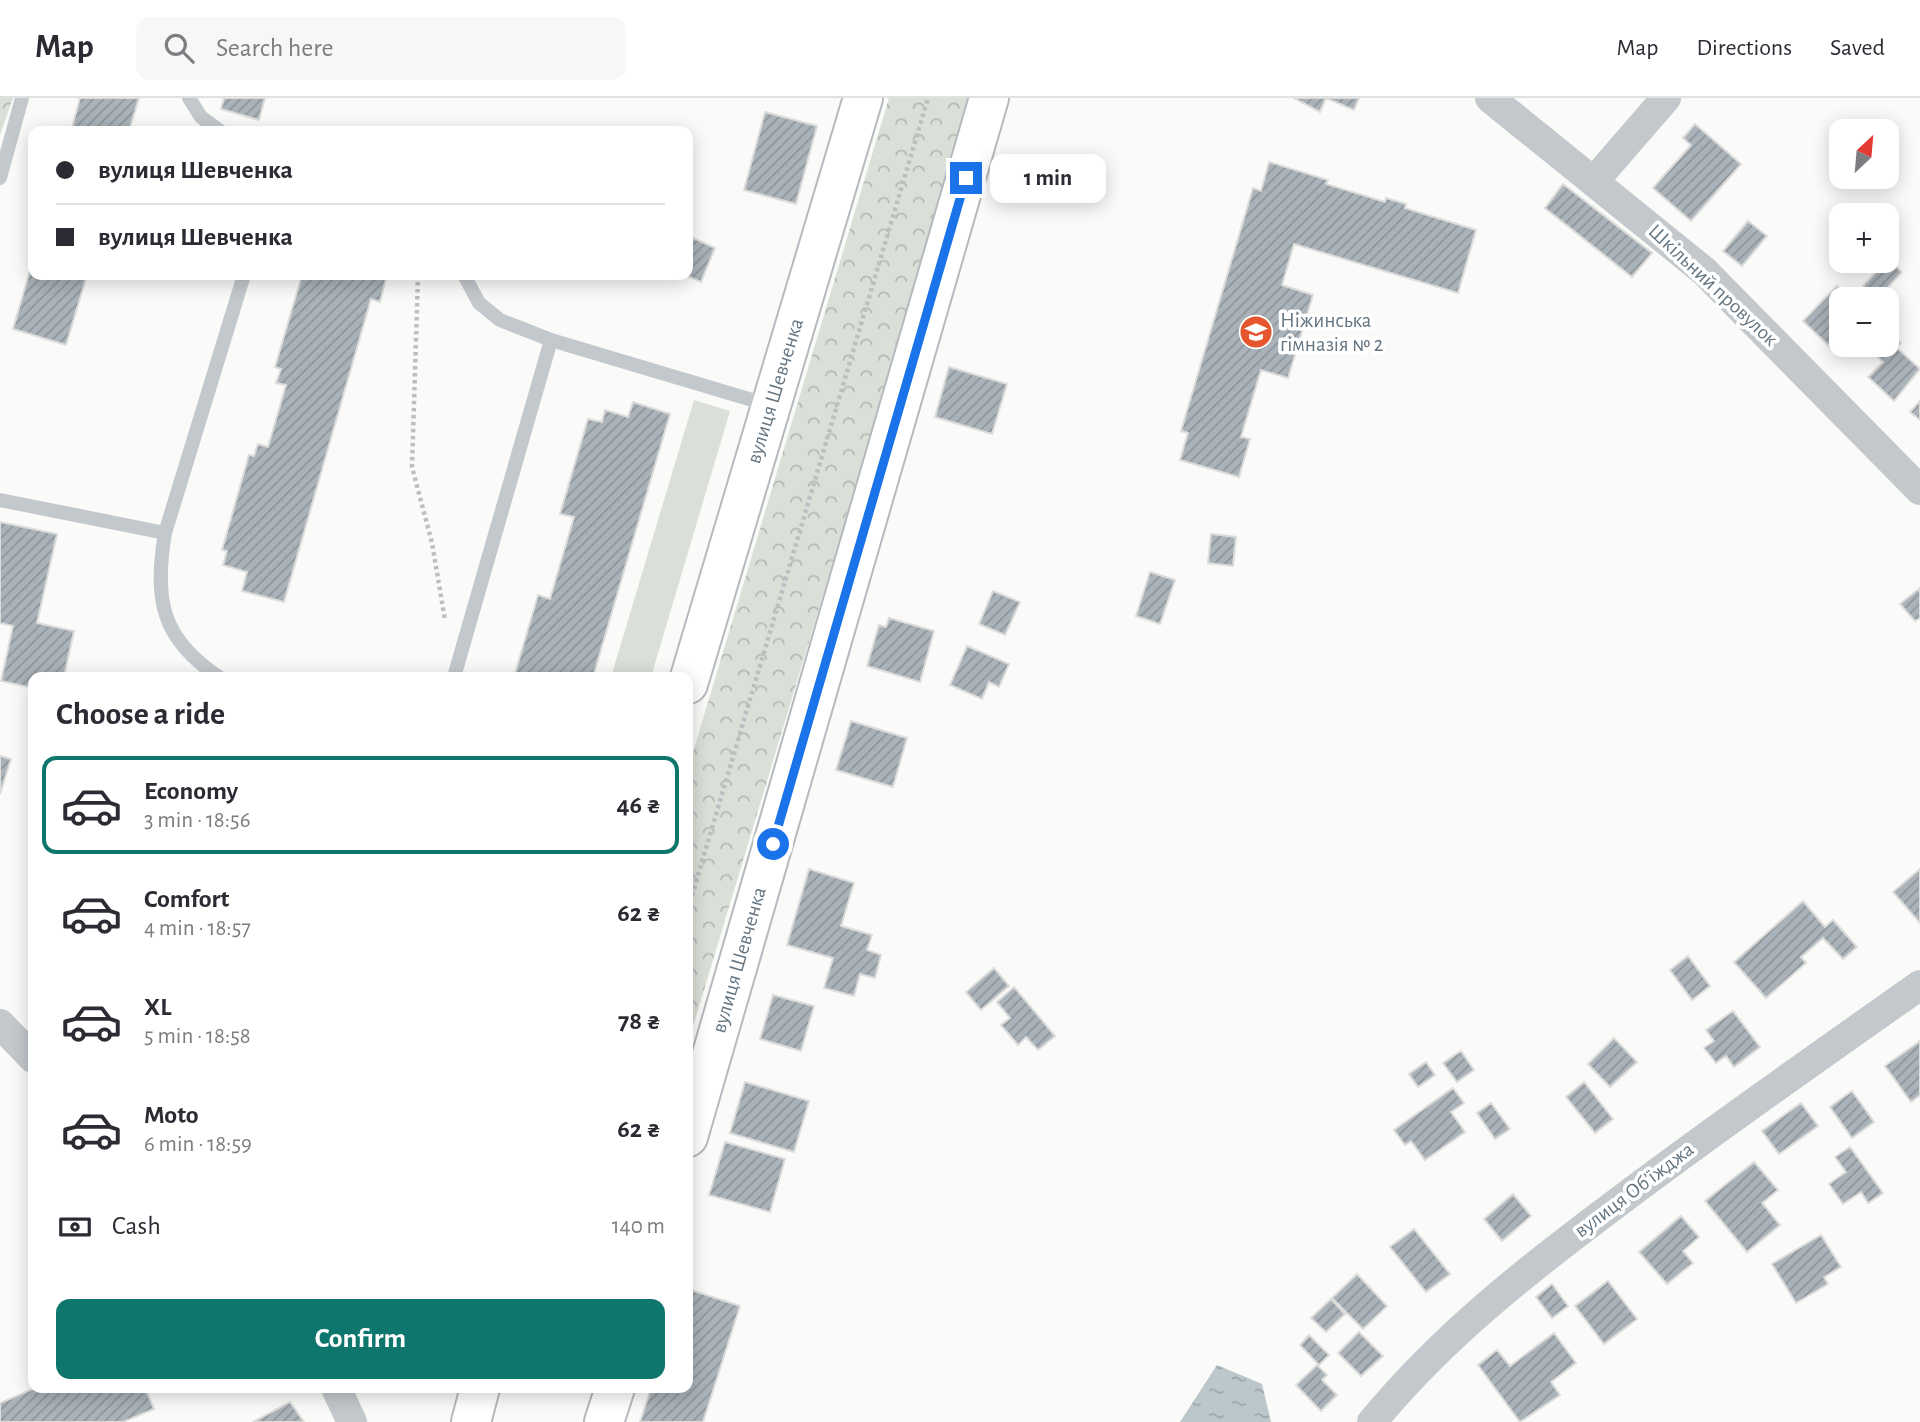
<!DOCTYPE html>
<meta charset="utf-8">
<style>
body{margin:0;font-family:"Alegreya Sans",sans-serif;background:#f7f7f7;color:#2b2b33;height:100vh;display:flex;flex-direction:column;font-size:26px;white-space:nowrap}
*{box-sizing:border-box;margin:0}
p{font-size:23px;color:#7c7c81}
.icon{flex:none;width:38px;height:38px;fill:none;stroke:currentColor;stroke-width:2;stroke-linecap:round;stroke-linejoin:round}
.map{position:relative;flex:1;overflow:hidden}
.drawer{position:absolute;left:28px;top:574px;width:665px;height:721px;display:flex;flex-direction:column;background:#fff;border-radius:14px;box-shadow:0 4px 18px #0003}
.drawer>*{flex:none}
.hud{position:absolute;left:28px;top:28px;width:665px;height:154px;border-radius:14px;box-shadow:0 4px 18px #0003;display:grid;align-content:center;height:154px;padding:0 28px;background:#fff}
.needle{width:46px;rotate:26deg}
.fabs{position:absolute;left:1829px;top:21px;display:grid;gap:14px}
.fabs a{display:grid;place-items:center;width:70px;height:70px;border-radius:14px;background:#fff;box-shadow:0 4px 18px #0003;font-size:35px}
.end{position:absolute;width:32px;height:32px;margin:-16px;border:9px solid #1a73e8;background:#fff;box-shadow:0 0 0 4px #fff}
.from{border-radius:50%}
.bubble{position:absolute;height:49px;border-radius:14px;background:#fff;box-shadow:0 4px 18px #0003;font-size:23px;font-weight:700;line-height:49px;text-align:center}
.hud b{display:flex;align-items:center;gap:24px;height:66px;font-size:26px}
.hud b+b{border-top:2px solid #e1e1e2}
.hud i{width:18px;height:18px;background:#2b2b33}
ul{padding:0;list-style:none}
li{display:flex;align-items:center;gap:21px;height:98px;margin:0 14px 10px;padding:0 14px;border:4px solid transparent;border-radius:14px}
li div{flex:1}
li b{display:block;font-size:26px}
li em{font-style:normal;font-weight:700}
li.on{border-color:#0f766e}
li>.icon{width:63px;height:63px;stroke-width:1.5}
h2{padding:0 28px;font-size:32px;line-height:84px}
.pay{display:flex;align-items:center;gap:18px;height:77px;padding:0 28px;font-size:26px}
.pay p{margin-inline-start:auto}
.primary-button{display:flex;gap:14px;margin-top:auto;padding:14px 28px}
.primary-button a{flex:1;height:80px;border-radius:14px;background:#0f766e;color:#fff;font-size:28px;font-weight:700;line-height:80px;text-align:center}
header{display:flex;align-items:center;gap:42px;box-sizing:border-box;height:98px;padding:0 35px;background:#fff;border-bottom:2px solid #e1e1e2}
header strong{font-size:33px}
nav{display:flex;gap:38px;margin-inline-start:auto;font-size:24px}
.search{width:490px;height:63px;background:#f7f7f7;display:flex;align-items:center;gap:18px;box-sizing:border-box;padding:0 24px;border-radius:14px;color:#7c7c81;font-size:26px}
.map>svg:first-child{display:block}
</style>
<header>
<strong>Map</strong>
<div class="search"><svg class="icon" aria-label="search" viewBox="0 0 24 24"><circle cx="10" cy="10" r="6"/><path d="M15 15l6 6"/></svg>Search here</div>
<nav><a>Map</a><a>Directions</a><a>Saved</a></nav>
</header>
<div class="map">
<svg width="1920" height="1324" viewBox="0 0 1920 1324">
<defs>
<pattern id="forest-crowns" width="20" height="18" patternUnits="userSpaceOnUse" patternTransform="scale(1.75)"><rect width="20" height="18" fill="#dadfd7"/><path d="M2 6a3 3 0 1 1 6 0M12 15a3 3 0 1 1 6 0" fill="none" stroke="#b4b9b4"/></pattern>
<pattern id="water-ripples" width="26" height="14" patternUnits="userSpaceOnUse" patternTransform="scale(1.75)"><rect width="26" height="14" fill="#bbc7cb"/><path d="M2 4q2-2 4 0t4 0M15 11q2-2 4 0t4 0" fill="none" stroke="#9ca6aa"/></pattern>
<pattern id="building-hatch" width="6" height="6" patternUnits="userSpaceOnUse" patternTransform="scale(1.75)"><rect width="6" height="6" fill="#aab3b9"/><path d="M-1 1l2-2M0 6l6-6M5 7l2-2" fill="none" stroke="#8e969c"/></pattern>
</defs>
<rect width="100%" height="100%" fill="#fafaf8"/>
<!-- green -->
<path fill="#dadfd7" d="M694,302l36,11 -79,266h-40z"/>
<!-- forest -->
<path fill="url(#forest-crowns)" d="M0,0h13l-13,37z
M889,0h84l-285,945v-274z"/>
<!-- water -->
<path fill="url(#water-ripples)" d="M1217,1267l45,19 9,38h-91z"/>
<!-- building -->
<path fill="url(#building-hatch)" stroke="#dcdcda" stroke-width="2" d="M80,0h59l-10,33h-58z
M224,0h41l-6,22 -38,-11z
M1294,0h65l-5,12 -28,-12 -6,14z
M765,14l52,14 -21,78 -52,-14z
M1695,26l46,40 -50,57 -38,-33 38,-43 -8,-7z
M1269,64l59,18 -2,4 59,18 1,-4 20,6 -1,4 71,22 -18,63 -164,-49 -12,41 31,10 -25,83 -27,-8 -20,67 9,2 -11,38 -59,-17 8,-27 -7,-2 72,-243 8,3z
M1563,86l89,69 -20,24 -87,-69z
M1748,123l19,15 -25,30 -19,-15z
M693,140l22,10 -14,34 -16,-7h3v-25z
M1888,161l14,13 -25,27 -14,-13z
M33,162v15h54l-21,70 -53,-16z
M302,177h85l-7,27 -9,-3 -87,303 -42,-11 5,-19 -24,-7 4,-14 -5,-1 27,-95 5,1 4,-12 10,3 18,-62 -10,-2 5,-14 -6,-2z
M1837,188l14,13h-10v35l-12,12 -26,-25z
M1886,232l15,13 -4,5 23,21 -26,32 -26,-24 15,-15 -15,-14 3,-3h15z
M949,269l58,17 -15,50 -57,-17z
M1920,303v19l-10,-8z
M633,304l37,12 -77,263h-79l24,-82 12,4 24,-82 -14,-3 28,-95 14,3 3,-12 23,7z
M0,424l57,12 -20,89 37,8 -10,46h-31v11l-32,-7 12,-55 -13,-3z
M1211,436l25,3 -3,29 -25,-3z
M1150,474l25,8 -15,44 -24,-8z
M1920,490v30l-5,3 -15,-17z
M993,493l27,11 -15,33 -26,-11z
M889,520l45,13 -14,51 -53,-16 12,-41 7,2z
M967,548l42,18 -10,23 -10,-5 -7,17 -32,-14z
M851,623l56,17 -14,49 -57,-17z
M0,658l11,3 -11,35z
M809,771l45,14 -13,43 31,9 -5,15 14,5 -6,23 -15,-4 -6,22 -30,-8 9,-30 -46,-13z
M1920,771v54l-27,-31z
M1803,803l22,26 8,-7 24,27 -14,12 -20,-21 -22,19 5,6 -40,35 -32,-36z
M1688,858l22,30 -18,14 -22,-30z
M994,870l15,18 -28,24 -15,-18z
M1014,889l41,49 -17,14 -12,-13 -8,8 -17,-20 9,-7 -13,-16z
M773,897l41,11 -13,45 -41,-12z
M1733,913l27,36 -26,20 -8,-11 -10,7 -12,-15 10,-7 -8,-11z
M1614,940l23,24 -27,25 -22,-23z
M1920,943v54l-9,7 -26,-36z
M1461,953l13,19 -17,12 -14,-19z
M1426,964l9,13 -17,12 -9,-13z
M745,984l64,19 -15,51 -64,-19z
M1584,984l29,37 -18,14 -29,-36z
M1453,990l11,15 -13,9 14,20 -40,28 -14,-19 -6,4 -11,-15z
M1852,993l22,31 -22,16 -22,-31z
M1491,1005l19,26 -15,10 -18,-26z
M1801,1005l17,23 -39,28 -17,-23z
M725,1044l60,17 -15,53 -61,-17z
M1850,1049l33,46 -15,10 -7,-11 -18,12 -14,-20 17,-12 -11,-15z
M1754,1064l24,28 -16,13 18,22 -33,27 -42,-51z
M1513,1096l18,22 -29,25 -18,-22z
M1681,1118l18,21 -16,14 10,12 -26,21 -28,-32z
M1414,1131l36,45 -24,18 -36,-45z
M1821,1137l20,32 -17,10 4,7 -32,19 -24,-39z
M1357,1176l30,32 -24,23 -31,-31z
M1608,1183l29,38 -33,25 -29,-38z
M1552,1186l16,22 -16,12 -16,-21z
M688,1191l52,17 -37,116h-63l11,-34h37z
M1331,1201l14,15 -19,18 -15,-14z
M1359,1234l24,24 -22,20 -23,-23z
M1554,1235l22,30 -25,19 9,13 -40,27 -42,-57 19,-15 13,16z
M1309,1237l20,20 -10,10 -19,-20z
M1317,1267l10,10 -5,5 15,15 -16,16 -25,-26z
M35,1290h110l9,21 -31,13h-123v-19z
M290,1304l14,20h-51z"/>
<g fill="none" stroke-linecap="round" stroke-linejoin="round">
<defs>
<path id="primary" d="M688,586l175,-586
M688,1039l301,-1039
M471,1324l9,-34
M604,1324l11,-34"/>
</defs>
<!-- primary casing -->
<use href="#primary" stroke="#b5babe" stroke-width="42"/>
<!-- path -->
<path stroke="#bbbfc2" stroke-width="4.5" stroke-dasharray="3.5 3.5" stroke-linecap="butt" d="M418,177l-6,192 20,76 13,77
M688,811l240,-811"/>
<!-- lane -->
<path stroke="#c3c8cc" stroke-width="14" d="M189,0l12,19 19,14
M0,80l22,-80
M464,177l15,28 21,17 51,20 218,65
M0,402l165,33
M219,579c-58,-38 -65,-78 -54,-144l79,-258
M454,579l97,-337"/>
<!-- street -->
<path stroke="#c3c8cc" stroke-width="30" d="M1490,0l214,173 216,219
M1595,82l71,-82
M0,926l33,34
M336,1290l16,34
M1372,1324c70,-85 154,-151 241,-216 100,-76 204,-148 307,-221"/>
<!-- primary -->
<use href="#primary" stroke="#fff" stroke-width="38"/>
</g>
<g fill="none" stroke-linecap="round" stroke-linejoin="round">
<!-- route -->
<path stroke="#1a73e8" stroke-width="9" d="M773,746l193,-666"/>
</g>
<!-- icons -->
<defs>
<symbol id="school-disc" viewBox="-11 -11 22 22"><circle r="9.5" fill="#e4572e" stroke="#fff"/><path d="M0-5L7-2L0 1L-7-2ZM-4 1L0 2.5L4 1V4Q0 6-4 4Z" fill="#fff"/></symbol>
</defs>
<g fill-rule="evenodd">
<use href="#school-disc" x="1237" y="215" width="38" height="38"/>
</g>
<g text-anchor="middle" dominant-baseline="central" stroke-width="7" stroke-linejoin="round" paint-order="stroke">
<!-- street labels -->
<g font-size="21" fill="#657683" stroke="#fff">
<text transform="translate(1713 187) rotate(43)">Шкільний провулок</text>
<text transform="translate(775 293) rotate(-73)">вулиця Шевченка</text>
<text transform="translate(739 862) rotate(-74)">вулиця Шевченка</text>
<text transform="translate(1634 1092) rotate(-37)">вулиця Обʼїжджа</text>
</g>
<!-- poi labels -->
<g font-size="21" fill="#657683" stroke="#fff" text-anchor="start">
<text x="1280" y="222">Ніжинська<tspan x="1280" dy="24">гімназія № 2</tspan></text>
</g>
</g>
</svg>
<div class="fabs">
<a><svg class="needle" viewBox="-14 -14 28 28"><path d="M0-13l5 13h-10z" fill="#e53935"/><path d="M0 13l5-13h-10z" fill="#7c7c81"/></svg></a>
<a>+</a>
<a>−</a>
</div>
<i class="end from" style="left:773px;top:746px"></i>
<i class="end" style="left:966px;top:80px"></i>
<div class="bubble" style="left:990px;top:56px;width:116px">1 min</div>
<div class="hud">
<b><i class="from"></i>вулиця Шевченка</b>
<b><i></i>вулиця Шевченка</b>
</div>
<section class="drawer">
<h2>Choose a ride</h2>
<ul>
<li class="on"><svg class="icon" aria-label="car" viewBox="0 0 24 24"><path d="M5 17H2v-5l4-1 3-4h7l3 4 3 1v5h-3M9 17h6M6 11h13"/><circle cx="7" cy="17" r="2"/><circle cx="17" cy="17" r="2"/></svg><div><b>Economy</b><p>3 min · 18:56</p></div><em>46 ₴</em></li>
<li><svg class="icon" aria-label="car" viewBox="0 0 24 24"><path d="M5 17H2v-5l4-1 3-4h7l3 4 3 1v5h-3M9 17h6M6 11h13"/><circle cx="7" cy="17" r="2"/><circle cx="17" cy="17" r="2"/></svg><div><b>Comfort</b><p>4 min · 18:57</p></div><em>62 ₴</em></li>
<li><svg class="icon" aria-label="car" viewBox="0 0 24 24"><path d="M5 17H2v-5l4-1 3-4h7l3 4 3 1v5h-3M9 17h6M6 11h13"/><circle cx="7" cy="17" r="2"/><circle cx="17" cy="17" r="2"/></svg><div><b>XL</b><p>5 min · 18:58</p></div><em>78 ₴</em></li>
<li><svg class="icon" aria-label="car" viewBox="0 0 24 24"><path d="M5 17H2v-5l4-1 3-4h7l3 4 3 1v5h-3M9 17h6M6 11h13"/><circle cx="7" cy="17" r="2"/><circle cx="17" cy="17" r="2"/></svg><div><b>Moto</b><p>6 min · 18:59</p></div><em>62 ₴</em></li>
</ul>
<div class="pay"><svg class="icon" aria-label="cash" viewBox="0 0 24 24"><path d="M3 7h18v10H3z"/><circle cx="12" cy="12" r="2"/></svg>Cash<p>140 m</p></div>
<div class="primary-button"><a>Confirm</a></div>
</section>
</div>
